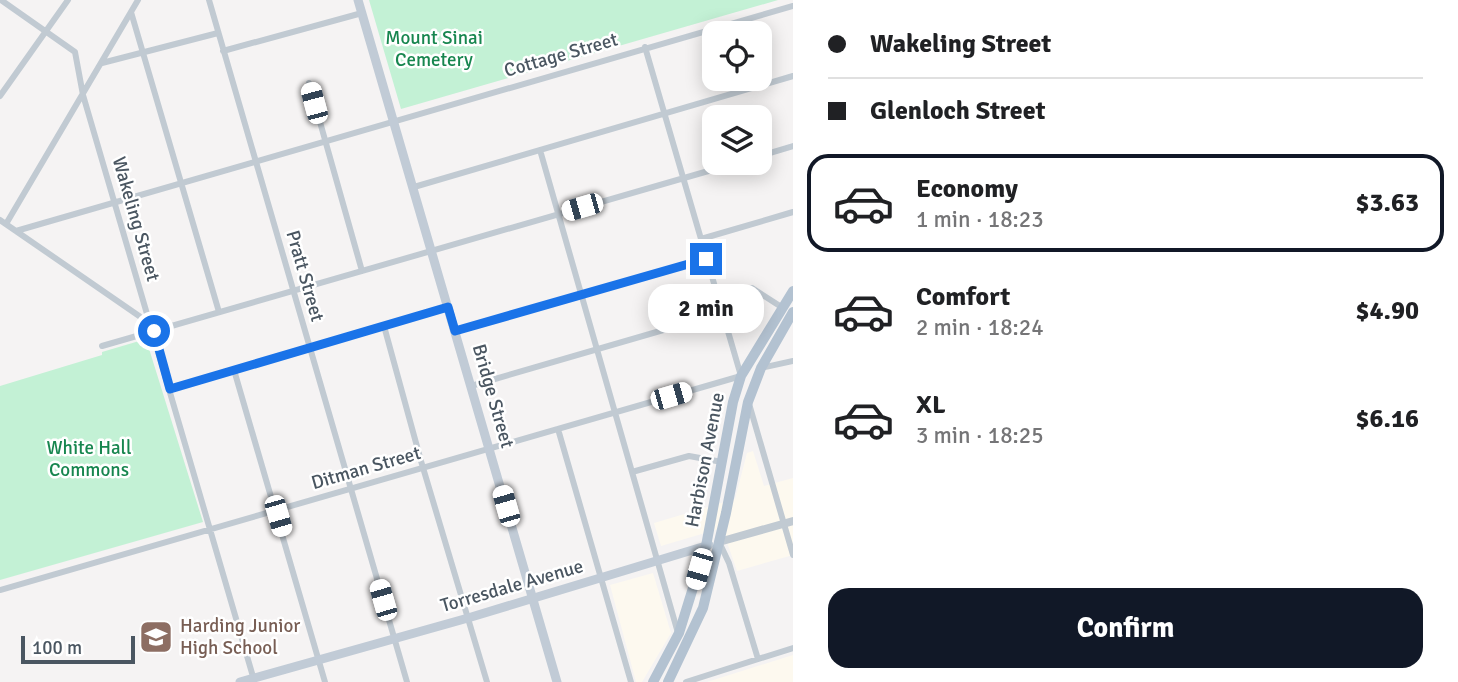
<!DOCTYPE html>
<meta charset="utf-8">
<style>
body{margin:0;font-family:Signika,sans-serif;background:#f2f2f2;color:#202124;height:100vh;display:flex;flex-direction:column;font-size:26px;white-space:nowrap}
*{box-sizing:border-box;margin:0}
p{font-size:23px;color:#757577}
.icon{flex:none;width:38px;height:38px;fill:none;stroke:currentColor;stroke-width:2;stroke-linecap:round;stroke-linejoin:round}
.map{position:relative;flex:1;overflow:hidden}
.details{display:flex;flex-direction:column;background:#fff;width:665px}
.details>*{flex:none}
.banner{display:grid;align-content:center;height:154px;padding:0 35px;background:#fff}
.tools{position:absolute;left:702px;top:21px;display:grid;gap:14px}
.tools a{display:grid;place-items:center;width:70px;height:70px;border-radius:14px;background:#fff;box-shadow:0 4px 18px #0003;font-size:35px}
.scale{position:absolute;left:21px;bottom:18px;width:114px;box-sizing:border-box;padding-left:7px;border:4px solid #4a5661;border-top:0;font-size:19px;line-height:24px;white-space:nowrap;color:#4a5661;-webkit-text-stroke:5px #fff;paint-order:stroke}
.end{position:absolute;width:32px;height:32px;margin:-16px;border:9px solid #1a73e8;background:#fff;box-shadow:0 0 0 4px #fff}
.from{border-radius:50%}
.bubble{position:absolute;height:49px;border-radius:21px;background:#fff;box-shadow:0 4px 18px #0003;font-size:23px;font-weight:800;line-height:49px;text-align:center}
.car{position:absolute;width:21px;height:42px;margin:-21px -10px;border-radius:9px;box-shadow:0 0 5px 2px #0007;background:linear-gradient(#fff 24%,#345 0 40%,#fff 0 76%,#345 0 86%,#fff 0)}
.banner b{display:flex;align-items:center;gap:24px;height:66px;font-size:26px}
.banner b+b{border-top:2px solid #e0e0e0}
.banner i{width:18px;height:18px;background:#202124}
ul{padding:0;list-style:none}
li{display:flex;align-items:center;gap:21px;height:98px;margin:0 14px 10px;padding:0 21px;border:4px solid transparent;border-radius:21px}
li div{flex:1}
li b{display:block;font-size:26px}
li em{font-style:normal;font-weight:800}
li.selected{border-color:#111827}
li>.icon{width:63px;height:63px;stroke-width:1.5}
.action{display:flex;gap:14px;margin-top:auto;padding:14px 35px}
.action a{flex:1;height:80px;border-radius:21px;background:#111827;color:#fff;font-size:28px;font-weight:800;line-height:80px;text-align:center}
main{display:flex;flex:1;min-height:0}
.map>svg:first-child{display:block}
</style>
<main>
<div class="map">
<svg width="793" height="682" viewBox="0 0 793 682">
<rect width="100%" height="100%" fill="#f5f3f3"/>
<!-- commercial -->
<path fill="#fdf9ef" d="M753,451l11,35 29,-8v77l-56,16 -15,-43 -61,18 -7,-23 81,-24 12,-46z
M653,573l18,60 -29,49h-6l-26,-97z
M793,655v27h-86z"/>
<!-- green -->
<path fill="#c3f1d5" d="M369,0h409l-377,109z
M146,339l57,183 -203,58v-194l102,-31v-3z"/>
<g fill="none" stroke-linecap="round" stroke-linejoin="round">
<!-- minor -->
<path stroke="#c1cad2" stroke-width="6" d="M1,0l74,52 8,43 171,585
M209,0l198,682
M131,12l88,300
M223,51l139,-38
M102,63l116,-30
M309,83l53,188
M0,96l68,-96
M540,150l138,483
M760,156l33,-10
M414,187l379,-111
M0,220l142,98 8,9
M6,224l132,-224
M16,231l777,-225
M701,239l92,-27
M717,296l35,-8 31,20
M384,326l37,135 66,221
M455,331l251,-72
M102,346l634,-183
M761,368l32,-7
M234,370l91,312
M471,386l251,-73
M170,389l278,-82
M750,407l43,148
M558,429l73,253
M632,472l57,-16 33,6
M720,544l9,19 29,96
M0,590l741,-214 -96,-329
M686,682l107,-34"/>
<!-- tertiary -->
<path stroke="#c1cad2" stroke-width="8" d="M719,542l74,-21"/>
<!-- secondary -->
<path stroke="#c1cbd6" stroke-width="9" d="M358,0l199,682
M240,682l228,-64 241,-73"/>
<!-- primary -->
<path stroke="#b3c2d1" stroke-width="10" d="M653,682l26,-49 27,-87 27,-144 8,-26 52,-85
M668,682l35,-74 23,-95 22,-111 13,-34 32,-56"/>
</g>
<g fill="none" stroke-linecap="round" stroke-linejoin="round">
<!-- route -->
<path stroke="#1a73e8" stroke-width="9" d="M154,331l16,58 278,-82 7,24 251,-72"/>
</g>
<!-- icons -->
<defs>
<symbol id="school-square" viewBox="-11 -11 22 22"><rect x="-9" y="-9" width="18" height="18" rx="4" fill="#8d6e63" stroke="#fff"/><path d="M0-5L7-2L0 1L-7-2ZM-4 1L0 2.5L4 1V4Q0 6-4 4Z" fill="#fff"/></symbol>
</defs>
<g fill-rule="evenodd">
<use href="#school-square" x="137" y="618" width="38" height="38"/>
</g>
<g text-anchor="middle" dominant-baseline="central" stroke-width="5" stroke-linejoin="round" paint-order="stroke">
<!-- park labels -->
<g font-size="19" fill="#17864f" stroke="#fff">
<text x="434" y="38">Mount Sinai<tspan x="434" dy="22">Cemetery</tspan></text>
<text x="89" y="448">White Hall<tspan x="89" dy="22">Commons</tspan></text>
</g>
<!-- street labels -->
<g font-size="19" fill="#4a5661" stroke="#fff">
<text transform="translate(561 55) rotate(-16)">Cottage Street</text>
<text transform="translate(136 219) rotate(74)">Wakeling Street</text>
<text transform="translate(305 276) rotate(74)">Pratt Street</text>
<text transform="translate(493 396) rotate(74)">Bridge Street</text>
<text transform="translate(705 460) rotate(-79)">Harbison Avenue</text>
<text transform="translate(366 468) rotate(-16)">Ditman Street</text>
<text transform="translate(512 586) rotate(-16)">Torresdale Avenue</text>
</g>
<!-- education labels -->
<g font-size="19" fill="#785e54" stroke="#fff" text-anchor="start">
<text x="180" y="626">Harding Junior<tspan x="180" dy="22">High School</tspan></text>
</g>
</g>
</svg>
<div class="tools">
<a><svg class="icon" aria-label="locate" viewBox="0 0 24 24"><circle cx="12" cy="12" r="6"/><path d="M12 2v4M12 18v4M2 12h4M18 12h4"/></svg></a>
<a><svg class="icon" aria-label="layers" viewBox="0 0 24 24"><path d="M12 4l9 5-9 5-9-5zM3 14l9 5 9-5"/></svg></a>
</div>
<div class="scale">100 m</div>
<i class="end from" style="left:154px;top:331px"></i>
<i class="end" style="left:706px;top:259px"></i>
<div class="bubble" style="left:648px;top:284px;width:116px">2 min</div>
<i class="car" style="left:314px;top:103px;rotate:345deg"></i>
<i class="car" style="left:582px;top:207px;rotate:254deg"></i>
<i class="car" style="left:671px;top:396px;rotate:74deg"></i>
<i class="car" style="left:506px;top:506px;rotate:344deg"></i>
<i class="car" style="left:278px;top:516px;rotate:164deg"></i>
<i class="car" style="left:699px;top:569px;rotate:196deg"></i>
<i class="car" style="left:383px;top:600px;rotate:344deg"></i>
</div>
<section class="details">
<div class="banner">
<b><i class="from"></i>Wakeling Street</b>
<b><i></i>Glenloch Street</b>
</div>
<ul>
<li class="selected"><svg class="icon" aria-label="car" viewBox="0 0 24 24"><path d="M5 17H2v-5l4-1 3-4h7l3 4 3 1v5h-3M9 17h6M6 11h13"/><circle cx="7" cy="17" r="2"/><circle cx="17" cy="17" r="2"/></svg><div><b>Economy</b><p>1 min · 18:23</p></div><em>$3.63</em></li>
<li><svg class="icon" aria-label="car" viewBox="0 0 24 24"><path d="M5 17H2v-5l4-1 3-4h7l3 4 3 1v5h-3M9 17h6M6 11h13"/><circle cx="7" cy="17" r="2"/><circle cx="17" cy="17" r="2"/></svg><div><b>Comfort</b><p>2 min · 18:24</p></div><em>$4.90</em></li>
<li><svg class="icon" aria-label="car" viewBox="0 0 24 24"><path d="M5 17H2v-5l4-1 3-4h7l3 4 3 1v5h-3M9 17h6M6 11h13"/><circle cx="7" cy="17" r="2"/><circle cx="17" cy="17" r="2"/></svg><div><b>XL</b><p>3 min · 18:25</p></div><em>$6.16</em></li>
</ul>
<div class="action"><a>Confirm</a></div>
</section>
</main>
